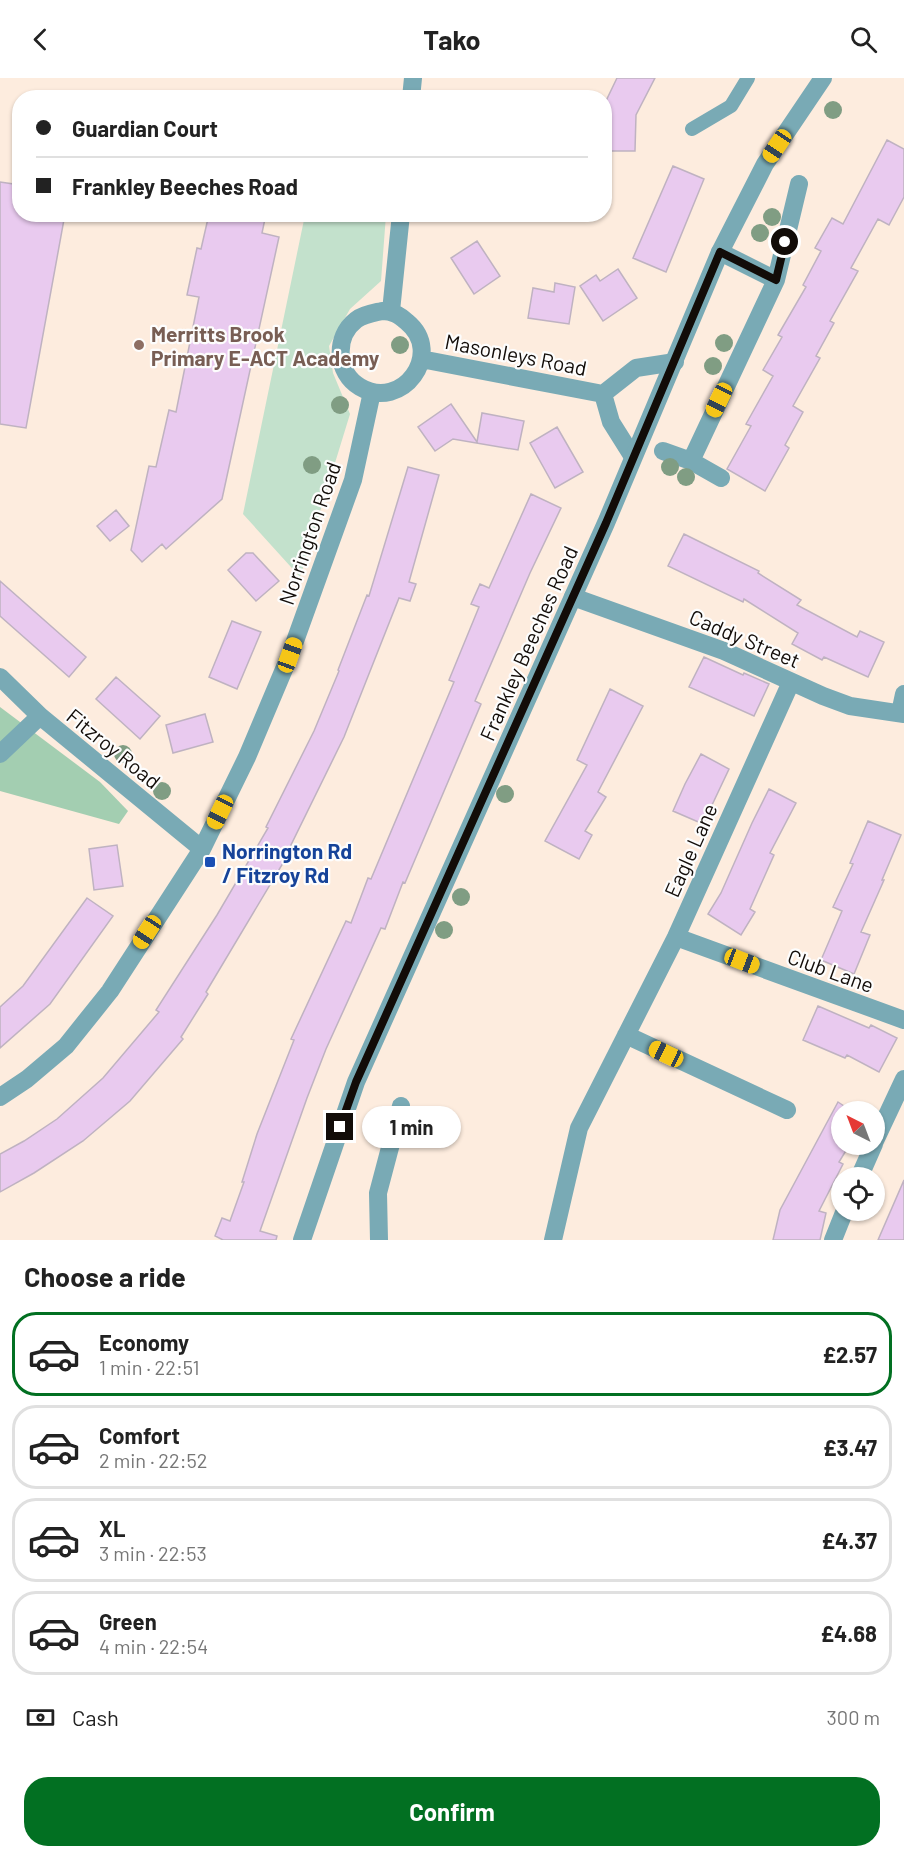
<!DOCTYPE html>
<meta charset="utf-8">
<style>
body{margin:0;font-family:Barlow,sans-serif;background:#f6f6f6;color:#222;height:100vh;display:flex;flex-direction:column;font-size:22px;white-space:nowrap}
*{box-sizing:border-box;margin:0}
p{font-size:20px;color:#767676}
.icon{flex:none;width:33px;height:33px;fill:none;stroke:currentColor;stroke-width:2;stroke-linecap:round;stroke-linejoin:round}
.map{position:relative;height:1162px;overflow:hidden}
.drawer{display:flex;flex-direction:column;background:#fff;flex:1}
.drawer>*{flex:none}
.hud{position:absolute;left:12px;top:12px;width:600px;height:132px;border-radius:24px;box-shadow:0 2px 4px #0004;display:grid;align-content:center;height:132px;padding:0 24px;background:#fff}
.needle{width:39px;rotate:318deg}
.tools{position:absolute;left:831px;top:1023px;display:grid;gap:12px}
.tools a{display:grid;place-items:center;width:54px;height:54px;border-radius:50%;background:#fff;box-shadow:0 2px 4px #0004;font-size:30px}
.end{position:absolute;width:27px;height:27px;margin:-14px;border:8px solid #120c08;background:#fff;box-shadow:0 0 0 3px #fff}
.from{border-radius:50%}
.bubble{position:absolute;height:42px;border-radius:21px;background:#fff;box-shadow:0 2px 4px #0004;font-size:20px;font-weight:700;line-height:42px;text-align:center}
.car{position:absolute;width:18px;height:36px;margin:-18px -9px;border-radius:8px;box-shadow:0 0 4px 2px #0007;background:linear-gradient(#f5c518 24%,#345 0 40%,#f5c518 0 76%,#345 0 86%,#f5c518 0)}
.hud b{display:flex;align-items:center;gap:21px;height:57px;font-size:22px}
.hud b+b{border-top:2px solid #e0e0e0}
.hud i{width:15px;height:15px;background:#222}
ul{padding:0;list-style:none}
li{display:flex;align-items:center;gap:18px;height:84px;margin:0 12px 9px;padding:0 12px;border:3px solid #e0e0e0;border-radius:24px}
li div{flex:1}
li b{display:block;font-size:22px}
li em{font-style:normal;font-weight:700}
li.selected{border-color:#027022}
li>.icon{width:54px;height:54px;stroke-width:1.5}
h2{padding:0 24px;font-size:27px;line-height:72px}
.pay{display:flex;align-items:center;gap:15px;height:66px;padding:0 24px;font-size:22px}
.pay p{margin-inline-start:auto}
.primary-button{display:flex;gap:12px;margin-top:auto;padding:12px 24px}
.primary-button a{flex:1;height:69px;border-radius:24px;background:#027022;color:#fff;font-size:24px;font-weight:700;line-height:69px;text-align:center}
header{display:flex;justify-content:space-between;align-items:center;height:78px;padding:0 24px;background:#fff;font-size:27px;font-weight:700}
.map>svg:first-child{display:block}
</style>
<header><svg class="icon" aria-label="back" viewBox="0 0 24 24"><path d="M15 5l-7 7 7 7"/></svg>Tako<svg class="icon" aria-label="search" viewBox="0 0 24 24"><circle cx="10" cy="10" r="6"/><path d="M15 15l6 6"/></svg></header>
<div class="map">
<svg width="904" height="1162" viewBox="0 0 904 1162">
<rect width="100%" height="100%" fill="#fdecde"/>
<!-- green -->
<path fill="#c3e1cc" d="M305,137h81l-5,66 -31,28 -21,37 4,27 17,41 -50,163 -57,-63z"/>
<!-- forest -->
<path fill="#a3ceb1" d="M0,629l100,75 28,29 -9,13 -119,-33z"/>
<!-- building -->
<path fill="#e9caef" stroke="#bfb2c1" stroke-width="1.5" d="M617,0h38l-19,37 -1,36h-31l1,-48z
M887,62l17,9v48l-15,28 -11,-6 -27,49 7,3 -28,50 4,2 -18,33 4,2 -27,48 10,6 -18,33 4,3 -24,43 -38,-22 24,-43 -5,-2 27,-48 -10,-6 19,-33 -4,-2 28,-48 -3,-2 18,-34 -6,-3 17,-30 11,6z
M673,88l31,13 -38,93 -33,-14z
M0,104l20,3v29h45l-39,214 -26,-4z
M209,136h12l21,5 2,-5h22l-4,19 17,4 -57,262 -56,50 -4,-5 -20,18 -11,-12 18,-84 7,1 13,-57 7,2 23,-115 -12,-2 10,-47 4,1z
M477,163l23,35 -26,18 -23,-36z
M618,191l19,29 -34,23 -23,-35 16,-11 4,6z
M555,205l20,4 -6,37 -41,-6 5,-30 21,4z
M451,326l26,38 5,-29 42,8 -6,29 -65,-11 -18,12 -17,-24z
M557,349l26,45 -28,16 -25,-45z
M408,389l31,8 -30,107 7,2 -6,17 -11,-3 -55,139 -54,110 2,1 -86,144 2,2 -27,43 2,2 -53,62 -47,40 -49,32 -34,19v-38l24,-13 33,-22 46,-41 56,-66 -3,-2 61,-95 51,-87 -2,-1 48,-96 25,-60 -1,-1 29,-75 2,1z
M531,416l30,14 -31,65 -55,128 6,3 -76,179 -2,-1 -18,47 -4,-1 -55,121 -19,49 -47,133 17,5 -1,4h-53l-8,-4 7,-18 8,3 14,-39h-2l15,-48 37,-94 -3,-1 55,-118 5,2 17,-45 3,1 83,-197 -5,-2 30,-73 -8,-3 9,-20 9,4z
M116,432l13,16 -19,15 -13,-15z
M684,456l75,37 -1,2 43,27 -4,5 60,32 3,-6 24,11 -16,35 -44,-20 -2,3 -30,-16 6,-11 -54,-34 -1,3 -75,-36z
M246,475h7l26,28 -23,20 -28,-31z
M0,503l86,76 -17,20 -69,-61z
M232,543l29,11 -24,57 -28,-12z
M704,579l39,18 1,-2 25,11 -15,32 -65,-29z
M116,599l44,39 -20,23 -44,-40z
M610,611l33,17 -45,86 8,5 -21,34 7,4 -13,24 -34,-18 42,-76 -10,-5z
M205,636l8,28 -40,11 -7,-28z
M701,676l28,15 -26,55 -30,-13 12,-27z
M769,711l27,14 -26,50 4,2 -24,54 5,3 -14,23 -33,-21 13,-21 31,-70z
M868,743l33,14 -19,45h2l-23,52 9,3 -16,39 -33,-14 21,-49 -9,-4 20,-43 -3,-1z
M117,767l6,41 -29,4 -5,-41z
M87,820l26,18 -63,88 -50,44v-41l23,-21z
M818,928l51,22 2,-3 26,13 -18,34 -32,-17 -2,3 -42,-18z
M838,1024l15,10h-11v32h8l-11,18 4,2 -24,47 7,2 -6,27h-47l7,-30z
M904,1102v60h-26z"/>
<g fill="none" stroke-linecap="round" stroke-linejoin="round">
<!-- service -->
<path stroke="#79aab5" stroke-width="14" d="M692,51l39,-23 17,-28"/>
<!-- minor -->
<path stroke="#79aab5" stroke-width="18" d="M411,20l2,-20
M776,202l23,-96
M382,233c11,0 17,4 25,11 38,31 -5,90 -47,65 -24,-14 -26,-50 -4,-67 8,-6 17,-7 26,-9z
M391,233l10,-97
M421,281l182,35 33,-26 39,-6
M603,316l8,28 22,35
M663,373l28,10 30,17
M691,383l85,-181 -56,-28
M573,519l151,54 99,45 27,10 54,8
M0,599l40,39 162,133
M900,635l4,-19
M0,676l40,-38
M676,859l228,83
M626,957l161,75
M0,1019l27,-18 39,-33 44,-55 92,-142 45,-92 43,-102 63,-175 19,-88
M874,1065l30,-64
M859,1100l15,-34
M379,1162l-1,-47 23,-87
M553,1162l26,-112 97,-191 115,-255
M833,1162l12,-30"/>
<!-- tertiary -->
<path stroke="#79aab5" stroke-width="18" d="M302,1162l54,-158 250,-559 114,-271 45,-88 58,-86"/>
</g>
<!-- trees -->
<g fill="#809d83">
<circle cx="833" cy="32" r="9"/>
<circle cx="772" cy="139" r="9"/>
<circle cx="760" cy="155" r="9"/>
<circle cx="724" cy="265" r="9"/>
<circle cx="400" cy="267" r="9"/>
<circle cx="713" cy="288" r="9"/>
<circle cx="340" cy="327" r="9"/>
<circle cx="312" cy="387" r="9"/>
<circle cx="670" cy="389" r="9"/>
<circle cx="686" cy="399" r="9"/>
<circle cx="123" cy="676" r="9"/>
<circle cx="162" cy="713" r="9"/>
<circle cx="505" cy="716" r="9"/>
<circle cx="461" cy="819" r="9"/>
<circle cx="444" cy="852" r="9"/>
</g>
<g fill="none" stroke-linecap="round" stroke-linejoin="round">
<!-- route -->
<path stroke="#120c08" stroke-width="8" d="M340,1049l16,-45 250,-559 114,-271 56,28 9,-38"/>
</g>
<!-- markers -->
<circle fill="#8d6e63" stroke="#fdfdfd" stroke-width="2" cx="139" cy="267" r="6"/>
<rect fill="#1a4fb4" stroke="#fdfdfd" stroke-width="2" x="204" y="778" width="12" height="12" rx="3"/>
<g text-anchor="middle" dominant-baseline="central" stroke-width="4.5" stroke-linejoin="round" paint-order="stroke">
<!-- education labels -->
<g font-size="21" font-weight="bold" fill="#785e54" stroke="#fdfdfd" text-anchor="start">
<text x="151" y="255">Merritts Brook<tspan x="151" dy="24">Primary E-ACT Academy</tspan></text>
</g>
<!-- street labels -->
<g font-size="21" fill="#120c08" stroke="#fdfdfd">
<text transform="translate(516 276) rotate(11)">Masonleys Road</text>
<text transform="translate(309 455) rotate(-71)">Norrington Road</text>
<text transform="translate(745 560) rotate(23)">Caddy Street</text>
<text transform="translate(528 565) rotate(-66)">Frankley Beeches Road</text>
<text transform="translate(114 670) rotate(39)">Fitzroy Road</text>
<text transform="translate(690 772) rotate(-66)">Eagle Lane</text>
<text transform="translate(831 892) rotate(20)">Club Lane</text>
</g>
<!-- transit labels -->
<g font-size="21" font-weight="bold" fill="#164399" stroke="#fdfdfd" text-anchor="start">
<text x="222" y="772">Norrington Rd<tspan x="222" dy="24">/ Fitzroy Rd</tspan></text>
</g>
</g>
</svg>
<div class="tools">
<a><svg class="needle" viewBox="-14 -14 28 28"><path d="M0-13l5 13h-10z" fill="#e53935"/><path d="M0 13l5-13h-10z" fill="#767676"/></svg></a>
<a><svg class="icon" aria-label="locate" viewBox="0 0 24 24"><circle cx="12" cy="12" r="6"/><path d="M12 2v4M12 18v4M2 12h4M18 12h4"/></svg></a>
</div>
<i class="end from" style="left:785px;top:164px"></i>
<i class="end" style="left:340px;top:1049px"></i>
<div class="bubble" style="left:362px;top:1028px;width:99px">1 min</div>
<i class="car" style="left:777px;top:68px;rotate:214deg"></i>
<i class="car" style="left:719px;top:322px;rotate:206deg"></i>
<i class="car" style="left:290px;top:577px;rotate:20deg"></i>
<i class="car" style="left:220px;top:734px;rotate:206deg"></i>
<i class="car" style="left:147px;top:854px;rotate:213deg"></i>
<i class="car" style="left:742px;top:883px;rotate:111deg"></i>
<i class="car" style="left:666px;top:976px;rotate:295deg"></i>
<div class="hud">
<b><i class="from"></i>Guardian Court</b>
<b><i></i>Frankley Beeches Road</b>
</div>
</div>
<section class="drawer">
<h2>Choose a ride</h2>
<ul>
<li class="selected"><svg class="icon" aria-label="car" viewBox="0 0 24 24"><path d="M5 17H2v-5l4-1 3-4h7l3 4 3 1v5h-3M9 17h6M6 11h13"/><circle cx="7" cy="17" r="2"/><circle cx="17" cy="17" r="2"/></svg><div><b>Economy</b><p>1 min · 22:51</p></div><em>£2.57</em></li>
<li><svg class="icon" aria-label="car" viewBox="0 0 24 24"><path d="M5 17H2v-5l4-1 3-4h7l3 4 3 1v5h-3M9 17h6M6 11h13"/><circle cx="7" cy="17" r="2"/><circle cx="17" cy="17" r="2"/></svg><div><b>Comfort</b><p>2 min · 22:52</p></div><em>£3.47</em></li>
<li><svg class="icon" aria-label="car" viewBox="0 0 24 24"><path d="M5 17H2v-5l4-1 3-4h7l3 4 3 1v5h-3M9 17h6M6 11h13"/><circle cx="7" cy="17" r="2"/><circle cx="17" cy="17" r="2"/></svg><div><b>XL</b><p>3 min · 22:53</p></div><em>£4.37</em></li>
<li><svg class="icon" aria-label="car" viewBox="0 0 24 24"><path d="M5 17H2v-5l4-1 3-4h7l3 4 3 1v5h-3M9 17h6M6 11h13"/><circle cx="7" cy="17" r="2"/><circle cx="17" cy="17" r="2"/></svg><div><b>Green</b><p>4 min · 22:54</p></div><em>£4.68</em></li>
</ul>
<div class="pay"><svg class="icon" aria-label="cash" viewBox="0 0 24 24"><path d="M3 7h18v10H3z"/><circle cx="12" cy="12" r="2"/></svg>Cash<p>300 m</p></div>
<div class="primary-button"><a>Confirm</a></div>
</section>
